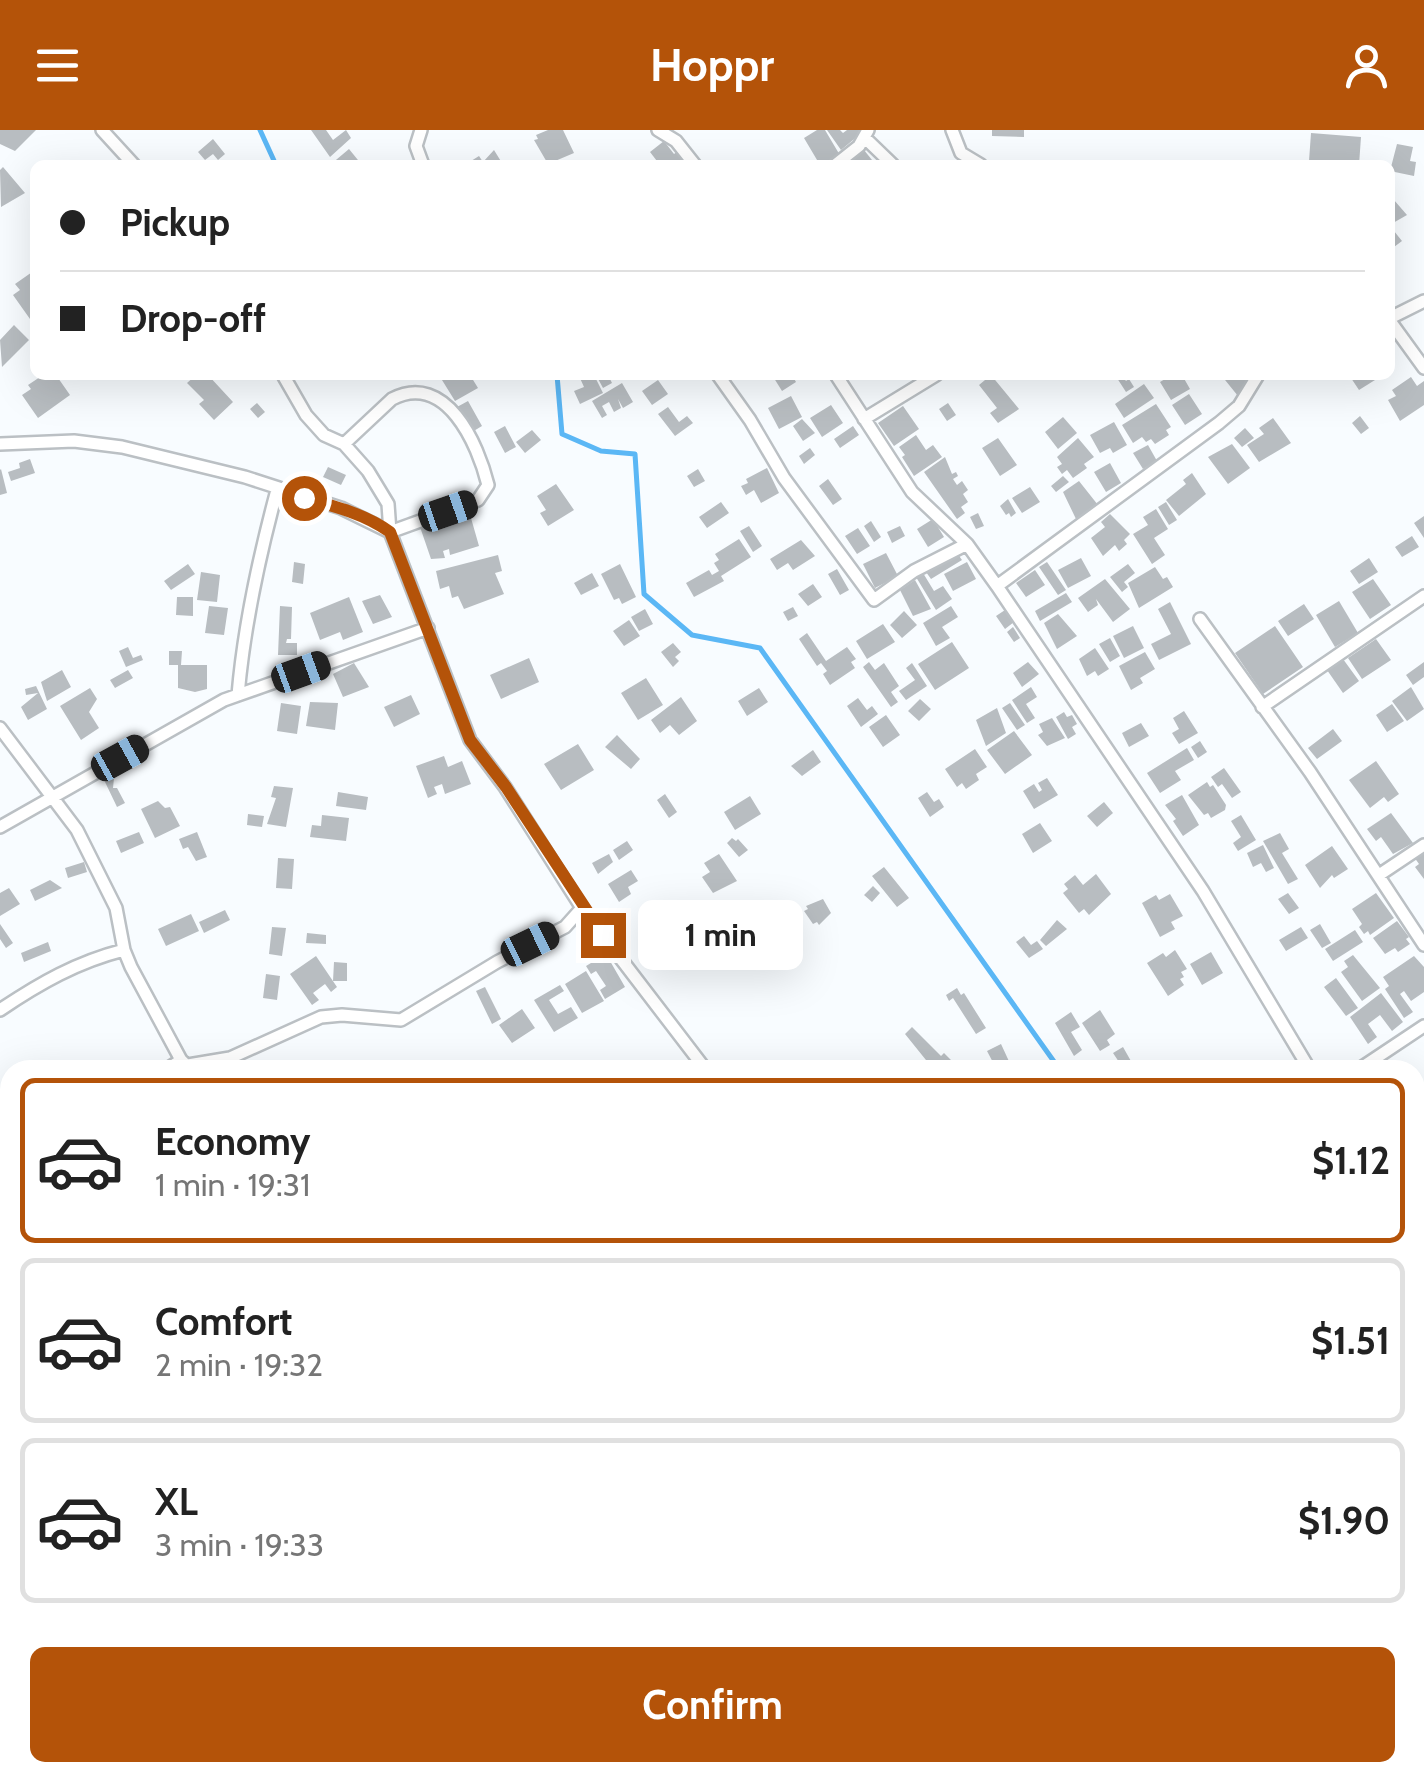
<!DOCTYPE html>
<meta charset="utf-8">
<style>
body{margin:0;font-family:Cabin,sans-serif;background:#f6f6f6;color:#222;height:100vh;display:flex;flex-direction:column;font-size:38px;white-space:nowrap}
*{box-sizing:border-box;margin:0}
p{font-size:32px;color:#767676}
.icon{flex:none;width:55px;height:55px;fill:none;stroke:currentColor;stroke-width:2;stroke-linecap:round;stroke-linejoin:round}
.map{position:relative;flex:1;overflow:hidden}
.drawer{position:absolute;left:0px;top:930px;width:1425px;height:722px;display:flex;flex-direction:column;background:#fff;border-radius:30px 30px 0 0;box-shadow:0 10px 40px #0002}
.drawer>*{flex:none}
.hud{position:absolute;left:30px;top:30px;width:1365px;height:220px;border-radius:15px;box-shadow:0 10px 40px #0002;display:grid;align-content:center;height:220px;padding:0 30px;background:#fff}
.end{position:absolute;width:45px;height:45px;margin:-22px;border:12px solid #b45309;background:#fff;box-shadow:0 0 0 5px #fff}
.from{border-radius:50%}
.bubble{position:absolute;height:70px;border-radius:15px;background:#fff;box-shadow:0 10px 40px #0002;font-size:32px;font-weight:700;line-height:70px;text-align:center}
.car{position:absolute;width:30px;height:60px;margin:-30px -15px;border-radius:12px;box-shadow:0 0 8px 2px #0007;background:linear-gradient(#222 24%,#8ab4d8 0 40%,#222 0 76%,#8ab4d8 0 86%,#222 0)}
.hud b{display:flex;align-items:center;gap:35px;height:95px;font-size:38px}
.hud b+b{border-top:2px solid #e0e0e0}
.hud i{width:25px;height:25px;background:#222}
ul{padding:18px 0 0;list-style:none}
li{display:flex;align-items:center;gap:30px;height:165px;margin:0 20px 15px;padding:0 10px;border:5px solid #e0e0e0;border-radius:15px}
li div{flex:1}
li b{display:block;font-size:38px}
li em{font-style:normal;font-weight:700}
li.on{border-color:#b45309}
li>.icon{width:90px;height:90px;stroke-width:1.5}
.cta{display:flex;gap:20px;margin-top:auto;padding:20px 30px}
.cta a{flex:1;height:115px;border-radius:15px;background:#b45309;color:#fff;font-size:40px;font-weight:700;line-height:115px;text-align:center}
header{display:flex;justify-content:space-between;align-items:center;height:130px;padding:0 30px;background:#b45309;color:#fff;font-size:45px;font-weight:700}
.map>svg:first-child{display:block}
</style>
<header><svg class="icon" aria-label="menu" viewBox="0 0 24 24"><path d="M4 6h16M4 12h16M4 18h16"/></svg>Hoppr<svg class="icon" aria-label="person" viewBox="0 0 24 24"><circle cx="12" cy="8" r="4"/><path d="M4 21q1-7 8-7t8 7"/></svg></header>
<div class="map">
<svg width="1424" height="1651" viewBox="0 0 1424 1651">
<rect width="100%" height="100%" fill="#f8fcff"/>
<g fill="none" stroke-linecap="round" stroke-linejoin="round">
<!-- stream -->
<path stroke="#5bb7f5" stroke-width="5" d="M260,0l16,35
M557,245l5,59 39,17 34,3 9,140 48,41 68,13 300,422
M1415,1563h9"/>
</g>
<!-- building -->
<path fill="#b8bdc1" d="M0,0h36l-21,21 -15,-7z
M311,0h15l7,10 13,-10 5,8 -21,19z
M548,0h15l11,23 -26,11 -14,-24 4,-1 -2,-4z
M817,0h8l16,27 -14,8h-7l-16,-27z
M827,0h13l3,3 4,-3h18l-24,20z
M992,0h32v7l-32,-1z
M1311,3l50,4 -2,28 -50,-4z
M213,9l12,15 -7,6 -5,-6 -8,6 -7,-8z
M664,11l10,13 4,-3 9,11 -4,3h-23l-10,-13z
M1397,14l16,3 -3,14 6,1 -2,14 -24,-5z
M349,19l13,16h-32z
M494,20l8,13 -4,2h-24l-3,-4 8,-5 4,6z
M864,20l8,10 -6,5h-12l-3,-4z
M3,37l22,26 -24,14 -1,-37z
M1394,70l13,15 -14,8 -3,-20z
M1390,96l12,15 -12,9z
M35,140v45l-5,4 -17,-24 7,-5 -5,-6z
M14,195l15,15 -27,27 -2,-27z
M43,245h13l14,20 -32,23 -16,-23 9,-6 -3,-4z
M196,245h12l25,27 -19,18 -15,-16 5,-4 -17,-17z
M450,245h20l8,13 -23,13 -13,-21z
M594,245l9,18 -23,11 -6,-13 10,-4 -5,-11z
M596,245h12l4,8 -9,5z
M772,245h20l4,7 -14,9z
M991,245l28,34 -21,14 -8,-10 7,-5 -18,-23z
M1115,245h6l5,6 3,-2 5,8 -8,5z
M1172,245h10l8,14 -19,11 -11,-18z
M1221,245h25l7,9 -15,12z
M1349,245h34l-24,15z
M1411,247l6,9 7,-5v24l-24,16 -12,-21 8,-4 -4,-6z
M658,250l10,14 -16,11 -10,-14z
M622,253l11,19 -10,6 -5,-9 3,9 -7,4 -5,-10 -7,4 5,9 -5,3 -10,-17z
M1144,254l10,14 -30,20 -9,-14z
M1189,264l13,20 -17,11 -13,-20z
M791,266l11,21 -23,12 -11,-21z
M468,271l14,25 -10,6 -15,-25z
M257,273l8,9 -7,6 -8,-9z
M948,273l8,12 -9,6 -8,-12z
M1156,274l15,23 -5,3 3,5 -14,9 -4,-5 -5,3 -4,-5 -9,6 -11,-18z
M831,275l12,18 -21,14 -12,-19z
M903,276l16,23 -25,17 -16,-23z
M668,277l11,15 8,-6 6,7 -18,13 -17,-22z
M1360,286l9,12 -8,6 -9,-11z
M1063,287l14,16 -19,16 -13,-17z
M1273,288l18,25 -32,19 -12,-17 17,-11 -5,-6z
M802,289l13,14 -12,8 -10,-15z
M1114,292l13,23 -14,8 -3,-5 -10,5 -10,-18z
M505,296l11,21 -11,6 -11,-21z
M853,296l6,9 -19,13 -6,-9z
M1245,298l9,10 -12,9 -8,-9z
M532,300l9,10 -16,13 -9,-11z
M916,305l10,15 7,-5 9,12 -28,19 -12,-19 3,-2 -6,-8z
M998,308l19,27 -17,11 -18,-28z
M1078,308l16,19 -10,7 3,4 -14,10 -6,-8 -5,4 -5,-7 5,-3 -5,-7z
M1232,314l18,24 -22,16 -20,-27z
M1148,315l9,16 -14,8 -10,-16z
M810,318l5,7 -11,9 -5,-8z
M945,327l7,17 4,-2 2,4 -5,3 4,6 5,-4 6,9 -5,4 5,8 -7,5 4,6 -8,6 -33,-47z
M30,329l5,14 -24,8 -3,-9 12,-4 -1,-5z
M1110,333l11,20 -15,9 -12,-20z
M328,337l18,8 -5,10 -18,-8z
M767,338l12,25 -18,10 -7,-13 -8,5 -5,-9 7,-3 -2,-4z
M1,339l6,24 -7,2v-25z
M698,339l7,12 -11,6 -7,-11z
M1192,343l14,21 -27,22 -13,-16 20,-16 -3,-4z
M1063,346l6,6 -13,10 -5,-6z
M828,349l14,20 -9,6 -14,-19z
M1079,351l19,24 -22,14 -13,-27z
M556,354l18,26 -26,16 -8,-13 6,-3 -9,-14z
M1030,357l10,15 -18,11 -10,-15z
M1008,369l8,14 -5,4 -2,-4 -3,2 -6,-9z
M721,372l8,11 -22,15 -8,-11z
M1166,372l11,18 -8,5 -11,-18z
M1156,379l12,20 -14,9 11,17 -13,9 -19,-30 15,-9 -5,-8z
M978,383l6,13 -8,3 -6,-12z
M1110,384l20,20 -6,6 3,4 -8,7 -4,-6 -12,11 -12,-18 14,-11 -4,-5z
M1424,386v22l-10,-15z
M471,388l8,28 -29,9 -1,-6 -6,2 2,7 -14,1 -12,-35 11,-5 5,8z
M933,389l11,18 -16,10 -11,-18z
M871,391l10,16 -7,5 -10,-16z
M749,396l13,20 -9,6 -13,-21z
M900,396l5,10 -13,7 -5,-11z
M858,398l12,18 -13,8 -12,-18z
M1412,406l7,11 -17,10 -7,-10z
M739,409l12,18 -30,19 3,5 -30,16 -8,-14 23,-13 3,5 7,-4 -5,-8 5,-3 -4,-6z
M801,410l14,16 -22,14 -5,-7 -11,7 -7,-11z
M886,423l12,23 -23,12 -12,-24z
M957,423l5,7 -31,19 -5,-7z
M498,425l4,16 -7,2 9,21 -40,15 -6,-13 -6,2 -3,-12 -9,3 -4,-18z
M1081,428l10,18 -23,12 -10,-18z
M1369,428l9,14 -19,12 -9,-13z
M294,432l11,2 -2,20 -11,-2z
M967,432l9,17 -23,12 -9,-17z
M1047,432l19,28 -8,5 -19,-28z
M188,434l7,10 -24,16 -7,-9z
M620,434l16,33 -14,7 -3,-6 -5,2 -13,-26z
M1128,434l7,9 -11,9 4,5 -6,5 -12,-15z
M1155,437l8,12 4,-2 6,10 -34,21 -11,-25z
M837,439l12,21 -9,5 -12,-21z
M1035,440l10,15 -19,12 -10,-14z
M201,442l19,3 -3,27 -20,-2z
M592,443l7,13 -18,9 -7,-12z
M923,443l11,18 9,-5 9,13 -16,11 -20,-33z
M1105,449l25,30 -17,13 -17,-23 2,6 -10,7 -10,-14z
M1373,449l18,26 -21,14 -18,-27z
M915,450l16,29 -18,7 -13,-26z
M813,454l9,13 -14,9 -10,-12z
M1066,463l6,9 -32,19 -5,-10z
M380,465l12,22 -19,7 -11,-23z
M177,467h16v19l-17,-1z
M349,467l14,35 -20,8 -3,-8 -20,8 -10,-27z
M1339,471l19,32 -23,14 -19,-32z
M1170,472l21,42 -32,16 -8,-16 20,-10 -13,-25z
M1304,474l10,15 -26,17 -10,-15z
M209,476l19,2 -4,27 -19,-2z
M280,476l12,1 -1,32h-4l-1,4h11v12h-19z
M951,476l7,11 -16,10 8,11 -14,8 -13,-23z
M793,477l5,9 -10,5 -5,-9z
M645,479l8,15 -14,7 -8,-14z
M1005,480l9,12 -9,7 -9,-13z
M904,481l13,14 -15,13 -12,-13z
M1058,484l19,22 -20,13 -13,-26z
M629,490l11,16 -16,10 -11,-15z
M883,494l12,18 -28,17 -11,-18z
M1133,496l11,22 -20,10 -11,-22z
M1275,496l28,41 -40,27 -28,-41z
M1013,497l7,11 -6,4 -7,-10z
M807,503l19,28 21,-14 9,12 -5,3 4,6 -25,17 -7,-11 4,-3 -6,-8 -4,3 -18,-27z
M1110,508l10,18 -10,6 -11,-18z
M1376,509l15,21 -29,19 -14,-21z
M952,512l17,26 -34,22 -17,-26z
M673,513l8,9 -6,5 4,4 -6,6 -12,-15z
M128,517l5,11 8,-3 2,5 -17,7 -7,-16z
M1095,518l14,21 -11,7 -3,-5 -8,5 -8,-17z
M169,521h13l-1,14h26v24l-12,3 -17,-4v-23h-9z
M1145,522l10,17 -15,9 3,5 -12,7 -12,-24z
M529,528l10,24 -38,17 -11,-24z
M1343,529l16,22 -16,12 -16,-23z
M869,532l6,8 9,-7 15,23 -8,6 7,10 -7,5 -28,-40z
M1028,532l11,12 -17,13 -9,-14z
M1424,532v15l-11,8 -7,-10z
M354,533l15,24 -26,10 -10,-23z
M912,533l15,23 -21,14 -7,-9 16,-11 -9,-12z
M62,540l9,17 -24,14 -6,-19z
M128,540l5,8 -18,10 -5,-8z
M646,548l17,27 -25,15 -17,-27z
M36,556l11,23 -19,11 -7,-13 17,-14 -12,2 -1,-6z
M1031,557l6,10 -11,7 9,14 -8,5 -15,-23z
M1411,557l13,22 -17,12 -15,-20z
M90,558l7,11 -8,13 10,16 -18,12 -21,-34z
M759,558l9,14 -21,14 -9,-15z
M411,565l9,19 -26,13 -10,-20z
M681,567l16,24 -18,14 -9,-10 -10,8 -9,-13z
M858,568l9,12 5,-4 6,8 -17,13 -14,-21z
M920,569l11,10 -12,12 -11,-10z
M310,572l28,1 -3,27 -29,-4z
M281,573l20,3 -4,28 -20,-3z
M1010,573l15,22 -8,5 -15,-22z
M1392,574l12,17 -17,11 -11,-17z
M997,578l9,25 -20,13 -10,-26z
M1184,581l14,22 -19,11 -7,-11 7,-4 -6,-11z
M1064,582l3,5 5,-2 5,9 -5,3 4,7 -8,5 -12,-22z
M886,585l14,20 -17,12 -14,-20z
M1052,588l13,20 -18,8 -9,-11 5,-3 -4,-8z
M1141,593l8,13 -20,11 -7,-14z
M1333,599l9,12 -25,18 -9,-11z
M1014,601l18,24 -27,19 -18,-24z
M617,605l23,24 -9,10 -26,-22z
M1200,611l7,11 -9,6 -7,-11z
M578,614l16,26 -33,20 -17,-26z
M1187,618l7,12 -19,11 6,9 -21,13 -13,-20z
M975,619l12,18 -11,7 3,6 -13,9 -4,-6 -5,4 -12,-18z
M813,620l8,12 -19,14 -11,-10z
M444,626l4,11 14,-6 9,23 -26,10 -3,-10 -8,3 3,7 -9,4 -12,-32z
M1376,631l23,33 -11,8 -4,-5 -14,11 -21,-28z
M1224,638l17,24 -9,6 -10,-14 -4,3 -7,-10z
M114,648l-1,10h4l8,15 -8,4 -12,-25z
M1047,648l11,17 -24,14 -11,-18 11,-7 5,8 3,-2 -4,-7z
M1207,652l3,5 3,-2 13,20 -1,5 -14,8 -3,-5 -4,2 -16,-20z
M274,656l19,2 -7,39 -19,-3 9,-26 -5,-1z
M338,662l30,5 -2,13 -30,-4z
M927,662l7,10 5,-3 5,8 -14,10 -12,-19z
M665,664l12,18 -8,6 -12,-18z
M1182,665l17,30 -16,11 -10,-15 3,-2 -11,-14z
M750,666l11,18 -26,16 -11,-18z
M158,671l7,7 5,-1 10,19 -25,12 -14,-29z
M1104,672l9,11 -16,14 -10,-11z
M1391,683l22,30 -20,11 -12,-17 -5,4 -9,-12z
M248,684l16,2 -2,11 -15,-2z
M322,685l27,3 -3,23 -36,-4 2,-12 9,1z
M1241,685l15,25 -18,11 -5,-8 8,-6 -10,-16z
M1040,693l12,18 -19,12 -11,-19z
M139,702l5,11 -23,10 -5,-12z
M197,702l10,25 -11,4 -8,-14 -5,2 -4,-10z
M1280,703l9,16 -7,4 16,26 -10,5 -25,-43z
M732,708l4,3 2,-2 10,11 -9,7 -12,-14z
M627,711l6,9 -14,10 -6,-10z
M1263,715l11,23 -8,4 -5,-9 -8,4 -6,-14z
M1332,716l16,23 -14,9 -2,-3 -12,13 -15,-23z
M1424,720v29l-9,-12 4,-3 -5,-7z
M609,724l4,8 -15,12 -6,-11z
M719,724l18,27 -24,12 -11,-16 8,-5 -6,-9z
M278,728l16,1 -2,30 -16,-1z
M84,732l3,10 -19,6 -3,-10z
M884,737l25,31 -12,9 -25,-31z
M631,740l7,11 -10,6 3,7 -12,8 -11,-18z
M1096,744l15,20 -22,21 -5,-6 -5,4 -16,-20 5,-4 -4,-5 11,-9 8,10z
M50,750l12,8 -27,13 -5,-11z
M873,756l7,7 -8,9 -8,-7z
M9,758l11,16 -20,12v-23z
M1288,763l11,15 -10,6 -11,-15z
M1376,763l18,25 -24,17 -2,-4 -4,3 -5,-7 3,-3 -10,-15z
M1170,764l13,22 -12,6 4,7 -15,8 -18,-34 14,-8 3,5z
M823,769l8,14 -12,12 -2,-3 -4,2 -9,-13 4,-2 -2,-3z
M739,777l15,31 -9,4 -2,-4 -10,4 -13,-25z
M225,780l5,10 -26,13 -5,-11z
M191,784l8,17 -33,15 -8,-17z
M1057,790l10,9 -21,17 -6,-6z
M1397,791l12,16 -3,2 4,5 -12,8 -3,-4 -10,6 -12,-16z
M0,794l13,19 -7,5 -6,-9z
M1320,794l11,19 -9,5 -12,-18z
M272,797l14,1 -4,28 -13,-2z
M1301,797l7,11 -22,13 -7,-11z
M1355,800l8,12 -30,19 -8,-12z
M773,801l7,11 -23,14 -7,-11z
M307,803l19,2v9l-20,-1z
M1024,806l7,9 6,-4 6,8 -14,9 -13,-16z
M48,812l3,9 -27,11 -3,-9z
M1175,820l12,19 -6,3 3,5 -4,2 4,6 -16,11 -21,-33 16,-10 3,4z
M1211,822l12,21 -21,12 -12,-21z
M606,824l19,33 -20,12 -5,-9 6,-4 -10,-15 -5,3 -5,-8z
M1353,825l27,33 -18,13 -21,-29 7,-5 -4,-6z
M316,826l21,31 -6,5 -6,-8 -12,9 6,7 -7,5 -22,-31z
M1414,826l10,11v25l-13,9 -7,-10 -4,3 13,18 -9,6 -19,-29 4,-3 -6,-9z
M334,832l13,1v18h-14z
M586,841l18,30 -22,12 -17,-29z
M266,844l14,2 -3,24 -14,-2z
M1336,848l22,30 -12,8 -22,-29z
M560,855l4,6 -15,9 9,14 13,-7 7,11 -24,14 -20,-32z
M485,857l16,32 -9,5 -16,-33z
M957,858l4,7 3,-2 22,35 -10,6 -23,-36 -4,3 -3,-6z
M1381,863l22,29 -11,9 -12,-16 -12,9 9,13 -9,7 -18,-27z
M522,879l13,19 -23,15 -13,-18z
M1100,880l15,24 -8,6 3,5 -10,6 -18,-28z
M1071,882l9,15 -9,5 11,18 -8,6 -19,-33z
M912,897l29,29 3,-3 9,9 -8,8h-19l4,-5 -25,-31z
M1001,914l12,26h-16l-10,-19z
M1123,917l13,23h-30l13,-8 -6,-9z
M1415,1040l9,13v14l-6,3 -3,-4z
M1415,1128l4,5 5,-4v16l-9,6z
M10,1158v27l-4,3 -6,-8v-15z
M1424,1163v22l-9,-14z
M1424,1198v48l-4,-7 -5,3v-39z
M1424,1276v28l-7,5 -2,-27z
M1418,1323l6,11v16l-4,2 -5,-9v-18z
M1415,1373l9,18v7l-9,4z
M1424,1400v21l-9,5v-21z
M1423,1598l1,29 -9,5v-29z
M584,1642h13l5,6 -4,3h-26z
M699,1642h39l3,8 -37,1z
M965,1642h17l5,9h-17z
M1066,1642h40l2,4 -9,5h-28z
M1111,1642h41l-16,9h-20z"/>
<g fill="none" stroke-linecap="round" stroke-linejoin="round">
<defs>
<path id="minor" d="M102,0l32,35
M421,0l-5,16 7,19
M658,0l18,11 19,24
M952,0l9,23 20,12
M865,8l28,27
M835,35l24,-19 9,-16
M1390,188l34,-17
M1390,191l34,47
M283,245l23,40 18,20 20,9 24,27 20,33 2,28 88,-32 10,-15c-10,-41 -42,-114 -96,-86l-48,45
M718,245l32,45 34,58 90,122 40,-29 53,-27
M836,245l76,117 55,52 30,42 206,305 107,179
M864,289l72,-44
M0,314l74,-3 48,6 123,30 96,31 49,24 80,208 35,47 77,121 124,162
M997,456l222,-163 20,-17 19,-31
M1200,489l110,153 114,173
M238,565c6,-70 21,-138 39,-205
M1262,577l162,-111
M0,598l77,102 39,78 8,42 7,17 50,93 10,10
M0,697l224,-127 204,-72
M1379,745l45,-30
M0,880c40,-27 77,-48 124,-60
M188,935l42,-7 91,-41 21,-2 59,5 96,-58 68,-35 17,-19
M166,940l15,-10
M1358,940l66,-44
M0,1043l10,-5
M1415,1087l9,14
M1415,1369l9,-7
M0,1407l10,21
M1415,1492l9,-5
M133,1642l7,9
M429,1642l6,9
M658,1642l6,9
M1228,1642l6,9
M275,1651l12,-9
M766,1651l15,-9
M1023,1651l15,-9"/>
</defs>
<!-- minor casing -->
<use href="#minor" stroke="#bbc0c4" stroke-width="16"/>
<!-- minor -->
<use href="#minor" stroke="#fff" stroke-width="11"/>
</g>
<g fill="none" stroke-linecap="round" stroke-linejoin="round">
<!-- route -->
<path stroke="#b45309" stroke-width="12" d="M304,368c30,8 61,16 86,34l80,208 36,47 97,148"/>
</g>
</svg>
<i class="end from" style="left:304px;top:368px"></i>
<i class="end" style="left:603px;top:805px"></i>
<div class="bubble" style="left:638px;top:770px;width:165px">1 min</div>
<i class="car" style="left:448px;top:381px;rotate:71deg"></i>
<i class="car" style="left:301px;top:542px;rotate:70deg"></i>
<i class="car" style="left:120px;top:628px;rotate:61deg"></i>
<i class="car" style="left:530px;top:814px;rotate:64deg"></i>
<div class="hud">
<b><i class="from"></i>Pickup</b>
<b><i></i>Drop-off</b>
</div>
<section class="drawer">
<ul>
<li class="on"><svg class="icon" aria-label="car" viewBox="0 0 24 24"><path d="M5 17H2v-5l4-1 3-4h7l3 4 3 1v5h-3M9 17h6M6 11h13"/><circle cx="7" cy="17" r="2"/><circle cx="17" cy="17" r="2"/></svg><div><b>Economy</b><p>1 min · 19:31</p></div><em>$1.12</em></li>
<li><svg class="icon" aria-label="car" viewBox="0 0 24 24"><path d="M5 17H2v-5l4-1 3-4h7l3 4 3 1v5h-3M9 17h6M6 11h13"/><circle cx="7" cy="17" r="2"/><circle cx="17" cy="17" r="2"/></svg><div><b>Comfort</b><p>2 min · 19:32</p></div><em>$1.51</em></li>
<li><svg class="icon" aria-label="car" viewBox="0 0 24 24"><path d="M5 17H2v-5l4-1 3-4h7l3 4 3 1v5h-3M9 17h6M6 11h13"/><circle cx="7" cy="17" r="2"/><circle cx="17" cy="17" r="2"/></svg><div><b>XL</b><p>3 min · 19:33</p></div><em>$1.90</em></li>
</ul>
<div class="cta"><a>Confirm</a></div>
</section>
</div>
